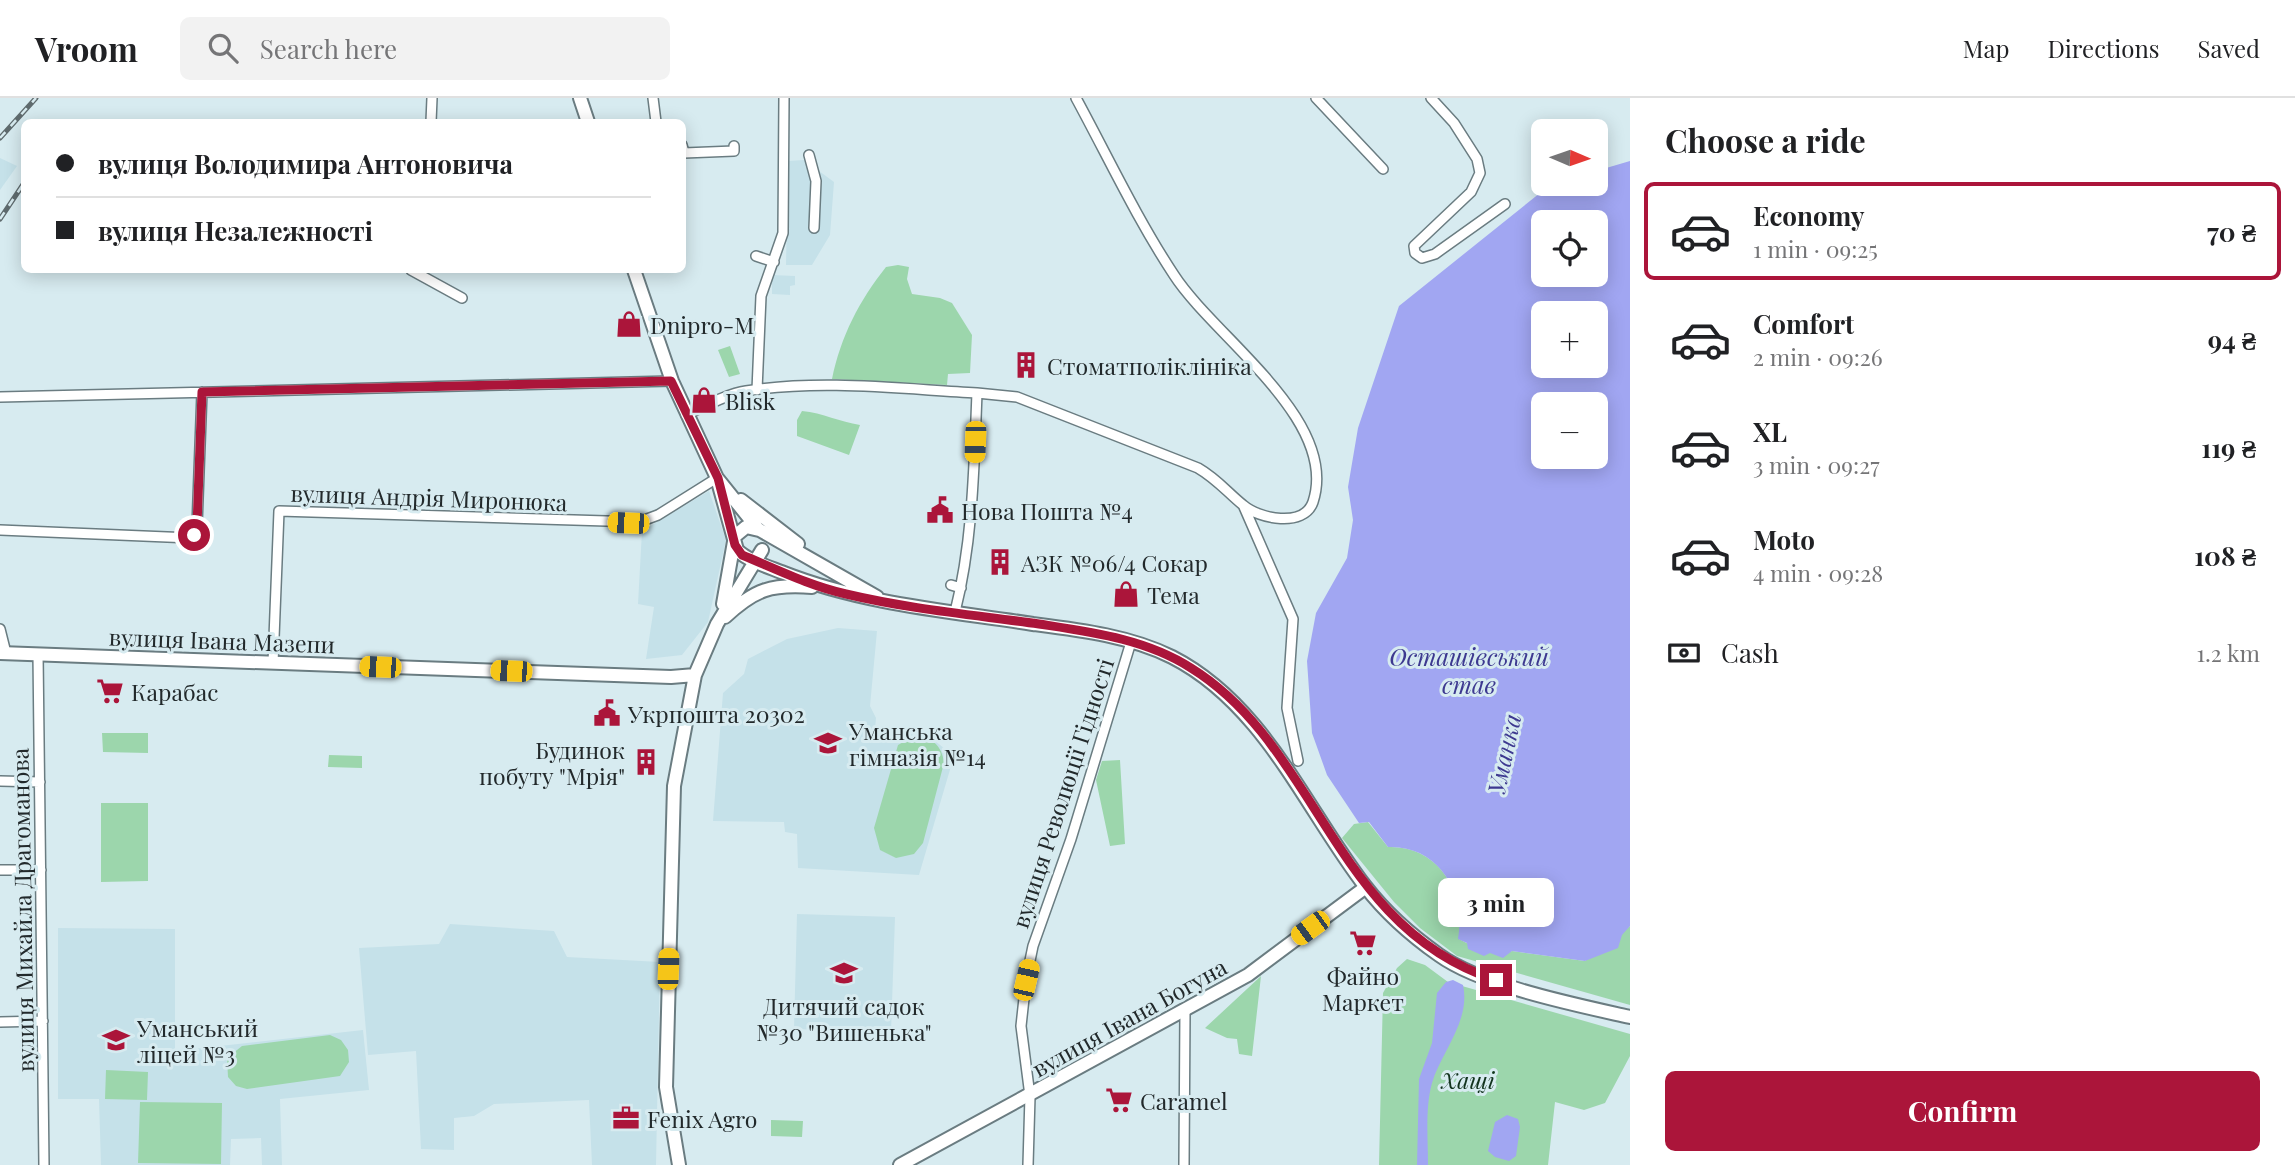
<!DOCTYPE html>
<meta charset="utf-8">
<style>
body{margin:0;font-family:"Playfair Display",serif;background:#f2f2f2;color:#202124;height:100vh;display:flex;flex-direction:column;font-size:26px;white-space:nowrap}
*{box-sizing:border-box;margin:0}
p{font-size:23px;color:#757577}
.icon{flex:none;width:38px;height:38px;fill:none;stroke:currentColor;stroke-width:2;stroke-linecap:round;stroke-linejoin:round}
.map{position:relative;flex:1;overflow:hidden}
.drawer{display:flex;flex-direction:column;background:#fff;width:665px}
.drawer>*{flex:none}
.top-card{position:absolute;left:21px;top:21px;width:665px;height:154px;border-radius:10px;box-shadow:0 4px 18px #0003;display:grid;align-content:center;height:154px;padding:0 35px;background:#fff}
.needle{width:46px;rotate:92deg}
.buttons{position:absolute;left:1531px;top:21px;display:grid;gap:14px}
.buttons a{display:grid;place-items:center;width:77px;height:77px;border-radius:10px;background:#fff;box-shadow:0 4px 18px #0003;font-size:35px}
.end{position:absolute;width:32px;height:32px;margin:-16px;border:9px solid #ab153a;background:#fff;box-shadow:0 0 0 4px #fff}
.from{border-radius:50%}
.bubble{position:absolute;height:49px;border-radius:10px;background:#fff;box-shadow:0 4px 18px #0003;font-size:23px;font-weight:700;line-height:49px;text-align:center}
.car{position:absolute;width:21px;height:42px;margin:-21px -10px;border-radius:9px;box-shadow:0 0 5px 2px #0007;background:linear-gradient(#f5c518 24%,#345 0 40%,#f5c518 0 76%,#345 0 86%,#f5c518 0)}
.top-card b{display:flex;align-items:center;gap:24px;height:66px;font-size:26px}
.top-card b+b{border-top:2px solid #e0e0e0}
.top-card i{width:18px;height:18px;background:#202124}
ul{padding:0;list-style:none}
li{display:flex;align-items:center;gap:21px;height:98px;margin:0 14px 10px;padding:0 21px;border:4px solid transparent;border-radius:10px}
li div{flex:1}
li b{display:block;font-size:26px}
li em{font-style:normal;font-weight:700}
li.on{border-color:#ab153a}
li>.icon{width:63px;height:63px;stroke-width:1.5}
h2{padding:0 35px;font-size:32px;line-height:84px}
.pay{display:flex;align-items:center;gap:18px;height:77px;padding:0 35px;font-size:26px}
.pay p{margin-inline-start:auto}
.primary-button{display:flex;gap:14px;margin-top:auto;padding:14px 35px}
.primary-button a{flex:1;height:80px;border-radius:10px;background:#ab153a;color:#fff;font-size:28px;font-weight:700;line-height:80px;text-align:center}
header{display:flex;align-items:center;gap:42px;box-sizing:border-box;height:98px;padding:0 35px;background:#fff;border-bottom:2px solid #e0e0e0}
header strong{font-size:33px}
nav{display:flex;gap:38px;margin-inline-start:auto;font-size:24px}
.search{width:490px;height:63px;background:#f2f2f2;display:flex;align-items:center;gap:18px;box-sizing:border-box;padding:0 24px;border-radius:10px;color:#757577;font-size:26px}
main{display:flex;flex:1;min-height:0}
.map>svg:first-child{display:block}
</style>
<header>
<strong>Vroom</strong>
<div class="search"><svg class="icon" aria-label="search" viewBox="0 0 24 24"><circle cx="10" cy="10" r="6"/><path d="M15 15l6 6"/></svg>Search here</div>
<nav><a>Map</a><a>Directions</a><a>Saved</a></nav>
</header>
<main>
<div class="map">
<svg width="1630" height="1067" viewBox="0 0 1630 1067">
<rect width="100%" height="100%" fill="#d7ebf0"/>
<!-- built -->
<path fill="#c5e1e9" d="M0,60l17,8 -17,24z
M804,62l30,22 -4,53 -18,30h-26l2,-104z
M772,177l23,1v9l-5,1v9l-18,-1z
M709,393l17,49 -18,82 -26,33 -36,4 8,-52 -16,-3 4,-73z
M838,530l39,3 -7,75 6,12 -1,11 46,1 33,26 -35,119 -121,-7 -1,-34 -12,-2 -1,-10 -71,-1 10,-128 21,-19 4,-15 39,-20z
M797,816l98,3 -4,115 -97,-3z
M450,826l104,7 13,26 93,5 -4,203h-64l-3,-65 -95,4 -20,12 -20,2v32l-33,-1 -5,-98 -48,4 -9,-107 80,-4z
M58,830l117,1v122l188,-21 6,60 -89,9 2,66h-20l-1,-27 -30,1 -1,26h-129l-2,-66h-41z"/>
<!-- green -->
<path fill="#9cd6ac" d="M898,167l11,2 -2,12 5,15 28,4 12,5 20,32 -2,38 -22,1 -1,11 -115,-6c9,-43 27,-78 54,-112z
M730,248l10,28 -11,3 -11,-27z
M802,313c21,2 38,11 58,14l-11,30 -52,-19v-16z
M102,635h46v20l-45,-1z
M914,638c18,0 28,10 30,27l-21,80 -9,11 -18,4 -16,-8 -6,-22 24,-83z
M329,657l33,1v12l-34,-1z
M1120,662l5,84 -15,2 -14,-66 6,-19z
M101,705h47v78l-47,1z
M1368,724l20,25c51,-2 78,46 71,92 16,8 35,20 53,12l73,10 45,-35v79l-173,-49 -37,-28 -26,-26 -52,-64 12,-14z
M1407,861l18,6 23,17 182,52v22l-25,47 -21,7 -29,-8 -7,63h-169l4,-172 14,-25z
M1261,878l-9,80 -13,-2 -2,-15 -10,-1 -22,-10z
M330,937l11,5 7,10 1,12 -9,14 -93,13 -11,-3 -8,-9 -1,-19 15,-12z
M106,972l42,2 -1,28 -42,-1z
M140,1004l82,1 -1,61 -83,-1z
M771,1022l32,1 -1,16 -31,-1z"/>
<!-- water -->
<path fill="#a1a6f2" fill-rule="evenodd" d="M1630,63v765l-8,9 -4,13 -33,13 -73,-10 -9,7 -13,-5 -6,3 -16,-7 -1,-6 -9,-4c8,-46 -19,-94 -70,-92l-19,-25 -10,1 -32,-48 -15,-42 -5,-72 9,-48 31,-55 6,-38 -5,-33 10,-59 41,-122 151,-121 46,-1v-13zM1596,124v53h-52v-53zM1544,215h52v53h-52zM1544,306h52v53h-52z
M1453,882l10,5c8,36 -22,67 -31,98 -7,25 -4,56 -4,82h-11l2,-86 13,-36 5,-50 9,-11z
M1507,1017l11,4 2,8 -4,29 -7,5 -14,-4 -7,-6 7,-29z"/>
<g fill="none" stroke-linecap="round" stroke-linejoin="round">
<defs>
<path id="minor" d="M653,0l3,24
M1316,0l67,71
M1431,0l23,25 23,36 3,14 -9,19 -57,54 1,7 7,5 13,-4 70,-50
M431,24l1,-24
M682,47l2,8 50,-2v-5
M809,57l7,26 -2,47
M756,158l18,6
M411,172l51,28
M757,292l4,-94 22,-63 1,-135
M977,295l40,4 181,71c19,11 29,24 45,37 16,14 61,23 70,-3 27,-82 -99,-165 -139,-227 -37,-56 -66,-118 -98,-177
M0,299l672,-16
M686,317c18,-8 40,-21 60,-24 75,-12 155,-2 231,2 -3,73 -4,148 -22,219
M1244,409l49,112 -6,89 11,53
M0,432l191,8 6,-12 5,-134
M951,487l10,3
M0,531l6,24
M38,556l6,511
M273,565l6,-152 360,11 19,-7 59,-37
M0,683l40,1
M0,772h41
M0,924l43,-1
M1028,1067l2,-69 -9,-70 5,-46 7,-34 38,-107 60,-197
M1184,1067l1,-155"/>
<path id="secondary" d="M580,0l8,24
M634,172l38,111 45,97 41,51 119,68
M717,380l20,72c11,11 32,17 47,23 79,31 165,38 249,51 47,6 97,12 139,33 92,47 133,151 193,229 20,26 47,50 74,69 43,31 138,50 191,62
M741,402l57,44
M723,506l12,-68 11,-9 13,3
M725,519c30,-28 46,-33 87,-30
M0,555l671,24 24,-2
M679,1067l-13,-78 8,-301 21,-111 22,-51 45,-74
M900,1067l348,-190 118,-88"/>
</defs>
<!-- minor casing -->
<use href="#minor" stroke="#6a7c81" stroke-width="12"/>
<!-- secondary casing -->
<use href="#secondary" stroke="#6a7c81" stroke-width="16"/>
<!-- minor -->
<use href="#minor" stroke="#fff" stroke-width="9"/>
<!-- secondary -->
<use href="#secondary" stroke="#fff" stroke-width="12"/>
<defs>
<path id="rail" d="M0,40l36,-40
M0,121l24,-36"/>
</defs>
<!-- rail casing -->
<use href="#rail" stroke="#5f6b6e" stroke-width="5"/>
<!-- rail -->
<use href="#rail" stroke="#d7ebf0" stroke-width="2.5" stroke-dasharray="8" stroke-linecap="butt"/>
</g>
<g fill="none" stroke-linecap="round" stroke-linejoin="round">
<!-- route -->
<path stroke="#ab153a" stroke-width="9" d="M194,437l3,-9 5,-134 469,-11 47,97 17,67 7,10c34,14 68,31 104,39 63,15 129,21 193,30 52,8 107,15 152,44 128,79 143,260 305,312"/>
</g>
<!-- icons -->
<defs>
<symbol id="shop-bare" viewBox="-9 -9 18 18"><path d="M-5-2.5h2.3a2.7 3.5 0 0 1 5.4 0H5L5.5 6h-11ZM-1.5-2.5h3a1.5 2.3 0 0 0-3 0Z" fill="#ab153a" stroke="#d7ebf0" stroke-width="2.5" paint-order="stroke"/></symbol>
<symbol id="building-bare" viewBox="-9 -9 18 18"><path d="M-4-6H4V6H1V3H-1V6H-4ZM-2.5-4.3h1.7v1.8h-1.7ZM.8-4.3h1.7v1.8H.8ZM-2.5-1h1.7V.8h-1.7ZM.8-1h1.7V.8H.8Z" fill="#ab153a" stroke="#d7ebf0" stroke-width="2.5" paint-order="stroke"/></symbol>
<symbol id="civic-bare" viewBox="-9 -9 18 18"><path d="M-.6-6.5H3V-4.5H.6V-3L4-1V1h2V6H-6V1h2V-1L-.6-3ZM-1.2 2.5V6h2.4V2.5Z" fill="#ab153a" stroke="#d7ebf0" stroke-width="2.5" paint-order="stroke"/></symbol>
<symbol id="supermarket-bare" viewBox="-9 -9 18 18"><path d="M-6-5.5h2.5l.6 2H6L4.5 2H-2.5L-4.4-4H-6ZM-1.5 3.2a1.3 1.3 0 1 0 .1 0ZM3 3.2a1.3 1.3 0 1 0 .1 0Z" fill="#ab153a" stroke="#d7ebf0" stroke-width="2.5" paint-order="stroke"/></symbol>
<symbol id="school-bare" viewBox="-9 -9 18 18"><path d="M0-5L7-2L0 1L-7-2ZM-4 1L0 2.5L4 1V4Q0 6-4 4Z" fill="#ab153a" stroke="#d7ebf0" stroke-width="2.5" paint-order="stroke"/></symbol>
<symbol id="office-bare" viewBox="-9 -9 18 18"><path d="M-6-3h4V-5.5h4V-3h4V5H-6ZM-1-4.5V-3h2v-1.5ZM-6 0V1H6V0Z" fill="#ab153a" stroke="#d7ebf0" stroke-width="2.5" paint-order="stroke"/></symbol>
</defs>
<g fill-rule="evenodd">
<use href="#shop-bare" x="610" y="207" width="38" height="38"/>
<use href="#building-bare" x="1007" y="248" width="38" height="38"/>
<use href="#shop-bare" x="685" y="283" width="38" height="38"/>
<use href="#civic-bare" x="921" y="393" width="38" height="38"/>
<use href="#building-bare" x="981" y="445" width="38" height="38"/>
<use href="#shop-bare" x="1107" y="477" width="38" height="38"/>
<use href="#supermarket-bare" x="91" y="574" width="38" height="38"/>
<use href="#civic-bare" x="588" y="596" width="38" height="38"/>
<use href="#school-bare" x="809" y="626" width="38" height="38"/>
<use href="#building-bare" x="627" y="645" width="38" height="38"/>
<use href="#supermarket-bare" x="1344" y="826" width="38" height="38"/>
<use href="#school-bare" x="825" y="856" width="38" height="38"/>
<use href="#school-bare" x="97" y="923" width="38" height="38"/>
<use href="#supermarket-bare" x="1100" y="983" width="38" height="38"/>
<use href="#office-bare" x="607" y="1001" width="38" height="38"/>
</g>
<g text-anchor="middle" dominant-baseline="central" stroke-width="6" stroke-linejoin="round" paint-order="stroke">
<!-- poi labels -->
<g font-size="23" fill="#22292b" stroke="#d7ebf0" text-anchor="start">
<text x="650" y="226">Dnipro-M</text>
<text x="1047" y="267">Стоматполіклініка</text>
<text x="725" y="302">Blisk</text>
<text x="961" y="412">Нова Пошта №4</text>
<text x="1021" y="464">АЗК №06/4 Сокар</text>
<text x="1147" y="496">Тема</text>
<text x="131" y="593">Карабас</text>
<text x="628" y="615">Укрпошта 20302</text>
<text x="849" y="632">Уманська<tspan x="849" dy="26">гімназія №14</tspan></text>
<text x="625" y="651" text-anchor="end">Будинок<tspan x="625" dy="26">побуту "Мрія"</tspan></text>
<text x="1363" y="877" text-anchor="middle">Файно<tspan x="1363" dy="26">Маркет</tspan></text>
<text x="844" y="907" text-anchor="middle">Дитячий садок<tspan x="844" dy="26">№30 "Вишенька"</tspan></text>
<text x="137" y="929">Уманський<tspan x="137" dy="26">ліцей №3</tspan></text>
<text x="1140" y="1002">Caramel</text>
<text x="647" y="1020">Fenix Agro</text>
</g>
<!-- street labels -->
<g font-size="23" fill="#22292b" stroke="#d7ebf0">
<text transform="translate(429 399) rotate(2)">вулиця Андрія Миронюка</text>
<text transform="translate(222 542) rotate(2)">вулиця Івана Мазепи</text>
<text transform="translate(1062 695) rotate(-72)">вулиця Революції Гідності</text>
<text transform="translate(22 812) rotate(-91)">вулиця Михайла Драгоманова</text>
<text transform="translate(1129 919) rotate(-29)">вулиця Івана Богуна</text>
</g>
<!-- park labels -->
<g font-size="23" font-style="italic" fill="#12331e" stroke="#d7ebf0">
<text x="1468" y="981">Хащі</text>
</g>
<!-- water labels -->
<g font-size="24" font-style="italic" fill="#3d3990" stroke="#d7ebf0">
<text x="1469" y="558">Осташівський<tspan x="1469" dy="28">став</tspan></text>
<text transform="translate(1503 656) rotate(-78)">Уманка</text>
</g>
</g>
</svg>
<div class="buttons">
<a><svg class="needle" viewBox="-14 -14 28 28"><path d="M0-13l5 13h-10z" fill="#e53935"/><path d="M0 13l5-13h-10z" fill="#757577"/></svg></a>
<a><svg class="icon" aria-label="locate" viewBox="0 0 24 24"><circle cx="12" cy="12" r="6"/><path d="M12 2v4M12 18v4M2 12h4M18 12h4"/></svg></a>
<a>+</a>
<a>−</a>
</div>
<i class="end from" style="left:194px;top:437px"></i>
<i class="end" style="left:1496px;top:882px"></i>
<div class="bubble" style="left:1438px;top:780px;width:116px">3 min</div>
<i class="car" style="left:975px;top:344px;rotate:182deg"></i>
<i class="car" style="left:628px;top:425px;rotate:272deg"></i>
<i class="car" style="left:380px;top:569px;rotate:272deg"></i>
<i class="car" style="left:511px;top:573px;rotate:272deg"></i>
<i class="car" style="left:1310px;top:830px;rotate:234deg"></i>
<i class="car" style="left:668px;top:871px;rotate:2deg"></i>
<i class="car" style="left:1026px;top:882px;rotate:13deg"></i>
<div class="top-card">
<b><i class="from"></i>вулиця Володимира Антоновича</b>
<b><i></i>вулиця Незалежності</b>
</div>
</div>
<section class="drawer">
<h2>Choose a ride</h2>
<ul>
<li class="on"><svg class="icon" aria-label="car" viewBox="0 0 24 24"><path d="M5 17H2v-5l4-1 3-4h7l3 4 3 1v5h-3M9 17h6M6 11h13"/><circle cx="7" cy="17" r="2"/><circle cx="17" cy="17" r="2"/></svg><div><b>Economy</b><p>1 min · 09:25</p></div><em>70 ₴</em></li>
<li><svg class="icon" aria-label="car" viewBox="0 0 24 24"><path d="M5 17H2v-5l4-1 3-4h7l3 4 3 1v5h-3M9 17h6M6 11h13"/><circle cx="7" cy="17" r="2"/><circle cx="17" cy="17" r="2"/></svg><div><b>Comfort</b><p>2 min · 09:26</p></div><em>94 ₴</em></li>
<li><svg class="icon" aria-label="car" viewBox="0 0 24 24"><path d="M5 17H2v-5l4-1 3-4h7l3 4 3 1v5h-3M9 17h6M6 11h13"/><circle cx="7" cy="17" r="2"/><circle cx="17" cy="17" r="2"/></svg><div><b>XL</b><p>3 min · 09:27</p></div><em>119 ₴</em></li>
<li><svg class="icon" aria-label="car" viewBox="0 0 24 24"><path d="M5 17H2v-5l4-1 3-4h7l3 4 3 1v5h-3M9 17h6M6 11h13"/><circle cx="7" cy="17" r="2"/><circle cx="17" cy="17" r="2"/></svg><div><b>Moto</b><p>4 min · 09:28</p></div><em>108 ₴</em></li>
</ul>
<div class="pay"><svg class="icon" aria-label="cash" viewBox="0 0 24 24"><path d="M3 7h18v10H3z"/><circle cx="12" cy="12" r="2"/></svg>Cash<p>1.2 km</p></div>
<div class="primary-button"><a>Confirm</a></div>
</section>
</main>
